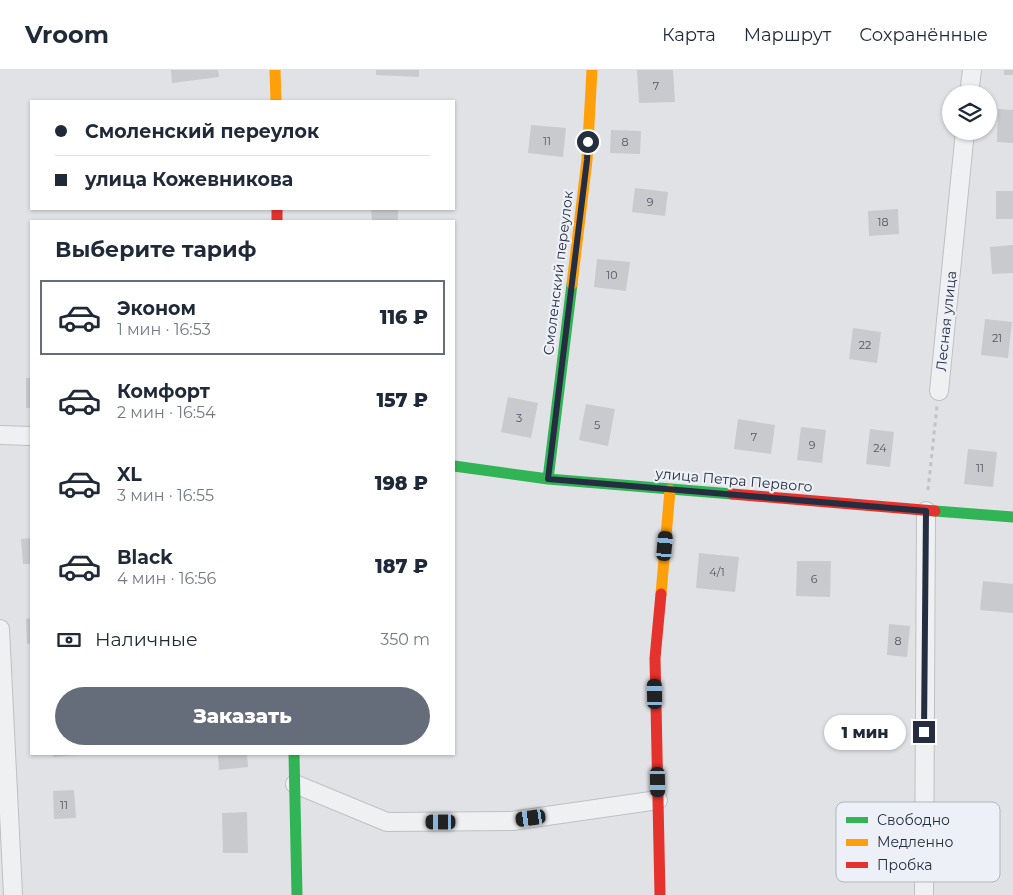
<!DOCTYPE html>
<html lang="ru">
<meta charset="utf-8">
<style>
body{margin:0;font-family:Montserrat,sans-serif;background:#f6f6f7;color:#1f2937;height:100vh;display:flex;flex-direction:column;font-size:19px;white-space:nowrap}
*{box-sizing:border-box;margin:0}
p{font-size:16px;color:#747a83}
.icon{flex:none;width:28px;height:28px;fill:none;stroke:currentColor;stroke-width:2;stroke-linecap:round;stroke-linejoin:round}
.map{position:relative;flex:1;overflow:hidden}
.drawer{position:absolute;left:30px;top:150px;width:425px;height:535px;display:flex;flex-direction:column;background:#fff;border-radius:0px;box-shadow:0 1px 4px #0004}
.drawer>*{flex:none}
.guide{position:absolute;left:30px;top:30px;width:425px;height:110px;border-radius:0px;box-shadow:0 1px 4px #0004;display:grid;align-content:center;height:110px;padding:0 25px;background:#fff}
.controls{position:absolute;left:942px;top:15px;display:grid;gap:10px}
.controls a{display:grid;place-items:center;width:55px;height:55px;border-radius:50%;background:#fff;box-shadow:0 1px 4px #0004;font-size:25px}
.end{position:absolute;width:22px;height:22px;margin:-11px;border:6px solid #252e40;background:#fff;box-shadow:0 0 0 2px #fff}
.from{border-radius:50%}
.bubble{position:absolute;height:35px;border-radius:18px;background:#fff;box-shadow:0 1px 4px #0004;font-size:16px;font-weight:800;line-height:35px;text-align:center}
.car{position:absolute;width:15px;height:30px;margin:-15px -8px;border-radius:6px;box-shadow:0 0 4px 1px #0007;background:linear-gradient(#222 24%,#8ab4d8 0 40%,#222 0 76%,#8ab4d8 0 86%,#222 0)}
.guide b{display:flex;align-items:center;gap:18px;height:48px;font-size:19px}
.guide b+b{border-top:1px solid #e0e1e3}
.guide i{width:12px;height:12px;background:#1f2937}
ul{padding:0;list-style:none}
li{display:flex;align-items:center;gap:15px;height:75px;margin:0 10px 8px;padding:0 15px;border:2px solid transparent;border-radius:0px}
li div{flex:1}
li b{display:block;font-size:19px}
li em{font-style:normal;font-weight:800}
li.current{border-color:#666d7a}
li>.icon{width:45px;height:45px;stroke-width:1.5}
h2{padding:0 25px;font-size:22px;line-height:60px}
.pay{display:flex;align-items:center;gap:12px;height:55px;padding:0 25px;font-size:19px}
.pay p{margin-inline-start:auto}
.action{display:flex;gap:10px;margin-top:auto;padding:10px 25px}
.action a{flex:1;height:58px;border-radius:30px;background:#666d7a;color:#fff;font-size:20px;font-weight:800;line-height:58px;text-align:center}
header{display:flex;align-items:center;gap:30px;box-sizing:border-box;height:70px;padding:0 25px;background:#fff;border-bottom:1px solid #e0e1e3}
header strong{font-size:24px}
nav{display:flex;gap:28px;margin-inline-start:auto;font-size:18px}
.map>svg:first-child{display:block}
</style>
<header>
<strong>Vroom</strong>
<nav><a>Карта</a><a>Маршрут</a><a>Сохранённые</a></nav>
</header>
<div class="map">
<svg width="1013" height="825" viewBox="0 0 1013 825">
<rect width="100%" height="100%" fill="#e0e2e5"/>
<!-- building -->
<path fill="#c8cacd" d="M171,0h47l1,7 -47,6z
M376,0h43v7l-43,-2z
M637,0h36l2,32 -36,1z
M1004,0h9v5h-9z
M998,39l15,1v33l-16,-1z
M531,55l35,3 -3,29 -35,-4z
M611,60l30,1 -1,23 -30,-1z
M635,118l33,4 -3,24 -33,-4z
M996,121h17v28h-17z
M371,139h27v12h-26z
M898,139l1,25 -30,2 -1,-25z
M1013,175v28l-21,1 -2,-27z
M597,189l33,3 -4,29 -32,-4z
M985,249l27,3 -4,36 -27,-3z
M853,258l28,4 -4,31 -28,-4z
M26,308h5v30h-5z
M508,327l30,6 -7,35 -30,-6z
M586,334l29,5 -7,37 -29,-6z
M738,349l37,6 -4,29 -37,-5z
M801,357l25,3 -4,33 -25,-3z
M870,359l24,3 -4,35 -24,-3z
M968,379l29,3 -4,35 -29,-3z
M31,468v26h-8l-2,-25z
M699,483l40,4 -4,35 -39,-4z
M797,491h34l-1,36 -34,-1z
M983,511l30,3v29l-33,-3z
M31,548v25l-4,1 -1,-25z
M889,554l21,2 -3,31 -20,-2z
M53,684h25v1l-25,2z
M218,684h29l1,13 -29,3z
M74,720l2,28 -22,1 -1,-28z
M247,742l1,41h-25l-1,-40z"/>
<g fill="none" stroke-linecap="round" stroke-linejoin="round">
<defs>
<path id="street" d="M969,24l3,-24
M939,321l26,-260
M0,365l31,1
M0,559l13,266
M295,714l92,38 125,-1 146,-21
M924,825l2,-384"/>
</defs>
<!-- street casing -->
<use href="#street" stroke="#bec0c3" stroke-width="20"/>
<!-- path -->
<path stroke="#c2c3c8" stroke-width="3" stroke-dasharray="4 4" stroke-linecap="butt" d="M928,420l9,-84"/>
<!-- street -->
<use href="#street" stroke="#eff0f2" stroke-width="18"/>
<!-- fast -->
<path stroke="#30b455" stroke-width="11" d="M454,396l94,13 184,15
M548,409l24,-195
M935,441l78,6
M294,684l3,141"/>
<!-- slow -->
<path stroke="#ff9f0a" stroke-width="11" d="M275,0l1,31
M572,214l15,-124 5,-90
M661,524l9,-104"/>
<!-- jam -->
<path stroke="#e5322d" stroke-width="11" d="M277,139v12
M732,424l203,17
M660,825l-5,-237 6,-64"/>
</g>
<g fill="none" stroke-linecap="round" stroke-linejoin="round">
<!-- route -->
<path stroke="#252e40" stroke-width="6" d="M588,72l-1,18 -39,319 378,32 -2,221"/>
</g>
<g text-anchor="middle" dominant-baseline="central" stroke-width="4.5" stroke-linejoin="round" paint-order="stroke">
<!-- number labels -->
<g font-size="11" fill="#4e5664">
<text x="656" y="16">7</text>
<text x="547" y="71">11</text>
<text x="625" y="72">8</text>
<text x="650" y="132">9</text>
<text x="883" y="152">18</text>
<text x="612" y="205">10</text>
<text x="997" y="268">21</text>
<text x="865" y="275">22</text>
<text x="519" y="348">3</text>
<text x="597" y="355">5</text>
<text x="754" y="367">7</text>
<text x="812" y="375">9</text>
<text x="880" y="378">24</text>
<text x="980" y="398">11</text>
<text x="717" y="502">4/1</text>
<text x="814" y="509">6</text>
<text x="898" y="571">8</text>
<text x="64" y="735">11</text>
</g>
<!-- street labels -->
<g font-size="14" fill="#252e40" stroke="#edf0f6">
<text transform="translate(558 203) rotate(-83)">Смоленский переулок</text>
<text transform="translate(946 251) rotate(-84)">Лесная улица</text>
<text transform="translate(734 410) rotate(5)">улица Петра Первого</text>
</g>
</g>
<!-- legend -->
<rect x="836" y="732" width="164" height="80" rx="8" fill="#edf0f6" stroke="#b1b6bf" stroke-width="1"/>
<rect x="846" y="747" width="22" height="6" fill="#30b455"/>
<rect x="846" y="769" width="22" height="7" fill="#ff9f0a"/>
<rect x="846" y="792" width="22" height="6" fill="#e5322d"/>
<g font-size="14" fill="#252e40">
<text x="877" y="755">Свободно</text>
<text x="877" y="777">Медленно</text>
<text x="877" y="800">Пробка</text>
</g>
</svg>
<div class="controls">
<a><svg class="icon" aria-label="layers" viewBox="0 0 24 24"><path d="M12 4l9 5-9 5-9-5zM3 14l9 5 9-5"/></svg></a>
</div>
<i class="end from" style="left:588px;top:72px"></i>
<i class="end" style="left:924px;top:662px"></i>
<div class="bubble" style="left:824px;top:645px;width:82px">1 мин</div>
<i class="car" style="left:665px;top:476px;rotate:5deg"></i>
<i class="car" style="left:655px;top:624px;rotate:359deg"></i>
<i class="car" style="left:658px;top:712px;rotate:179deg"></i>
<i class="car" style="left:531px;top:748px;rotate:262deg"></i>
<i class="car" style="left:441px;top:752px;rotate:270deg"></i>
<div class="guide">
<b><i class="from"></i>Смоленский переулок</b>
<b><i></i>улица Кожевникова</b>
</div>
<section class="drawer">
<h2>Выберите тариф</h2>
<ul>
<li class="current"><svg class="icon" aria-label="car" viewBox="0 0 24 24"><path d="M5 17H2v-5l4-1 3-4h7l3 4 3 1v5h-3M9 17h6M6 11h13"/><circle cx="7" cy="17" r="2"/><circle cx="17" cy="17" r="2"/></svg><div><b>Эконом</b><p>1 мин · 16:53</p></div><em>116 ₽</em></li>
<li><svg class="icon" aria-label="car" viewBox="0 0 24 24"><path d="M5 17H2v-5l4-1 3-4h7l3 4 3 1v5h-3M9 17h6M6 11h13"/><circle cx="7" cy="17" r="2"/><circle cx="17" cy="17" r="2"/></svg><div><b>Комфорт</b><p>2 мин · 16:54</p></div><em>157 ₽</em></li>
<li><svg class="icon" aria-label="car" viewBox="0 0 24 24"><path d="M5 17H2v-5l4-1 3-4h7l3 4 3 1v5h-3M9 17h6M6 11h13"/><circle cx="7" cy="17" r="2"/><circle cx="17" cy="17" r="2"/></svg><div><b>XL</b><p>3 мин · 16:55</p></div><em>198 ₽</em></li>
<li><svg class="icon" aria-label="car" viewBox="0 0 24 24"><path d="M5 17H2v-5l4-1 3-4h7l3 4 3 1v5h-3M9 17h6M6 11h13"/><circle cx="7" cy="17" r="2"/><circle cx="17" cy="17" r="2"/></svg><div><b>Black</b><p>4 мин · 16:56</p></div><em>187 ₽</em></li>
</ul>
<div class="pay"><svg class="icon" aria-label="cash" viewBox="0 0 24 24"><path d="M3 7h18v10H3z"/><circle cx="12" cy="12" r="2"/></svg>Наличные<p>350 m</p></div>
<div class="action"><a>Заказать</a></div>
</section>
</div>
